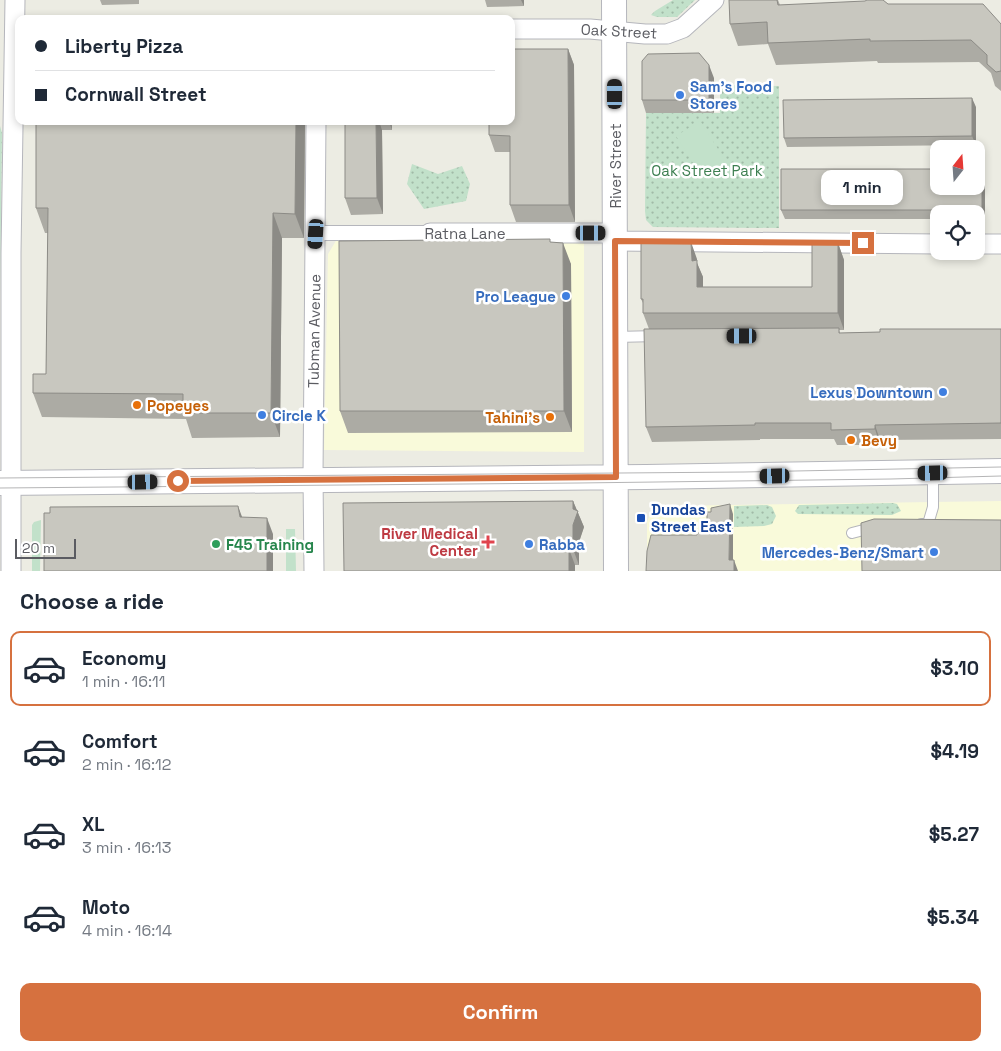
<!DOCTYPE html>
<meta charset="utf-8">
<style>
body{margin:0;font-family:"Space Grotesk",sans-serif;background:#f2f2f3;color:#1f2937;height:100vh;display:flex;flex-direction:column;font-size:19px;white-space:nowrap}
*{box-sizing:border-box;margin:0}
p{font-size:16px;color:#747a83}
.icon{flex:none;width:28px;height:28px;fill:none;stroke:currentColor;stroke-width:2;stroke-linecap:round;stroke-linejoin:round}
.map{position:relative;height:571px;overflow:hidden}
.side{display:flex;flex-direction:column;background:#fff;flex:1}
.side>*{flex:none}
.guide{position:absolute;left:15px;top:15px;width:500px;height:110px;border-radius:10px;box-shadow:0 2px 8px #0003;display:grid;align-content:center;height:110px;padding:0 20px;background:#fff}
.needle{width:32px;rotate:17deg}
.buttons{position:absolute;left:930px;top:140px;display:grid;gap:10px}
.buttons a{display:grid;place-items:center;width:55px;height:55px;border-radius:10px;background:#fff;box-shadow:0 2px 8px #0003;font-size:25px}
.scale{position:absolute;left:15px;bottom:12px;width:61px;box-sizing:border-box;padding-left:5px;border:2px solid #5b5c62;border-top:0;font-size:14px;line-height:18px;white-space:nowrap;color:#5b5c62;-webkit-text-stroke:4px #fff;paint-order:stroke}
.end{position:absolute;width:22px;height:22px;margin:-11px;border:6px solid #d6713f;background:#fff;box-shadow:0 0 0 2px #fff}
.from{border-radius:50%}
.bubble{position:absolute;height:35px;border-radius:10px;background:#fff;box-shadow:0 2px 8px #0003;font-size:16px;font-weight:800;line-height:35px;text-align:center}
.car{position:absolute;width:15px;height:30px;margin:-15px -8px;border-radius:6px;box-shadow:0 0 4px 1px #0007;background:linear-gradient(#222 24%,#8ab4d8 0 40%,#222 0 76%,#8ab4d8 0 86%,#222 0)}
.guide b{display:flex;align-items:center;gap:18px;height:48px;font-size:19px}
.guide b+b{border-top:1px solid #e0e1e3}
.guide i{width:12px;height:12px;background:#1f2937}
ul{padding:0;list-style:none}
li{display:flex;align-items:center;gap:15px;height:75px;margin:0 10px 8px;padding:0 10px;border:2px solid transparent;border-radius:10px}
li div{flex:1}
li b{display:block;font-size:19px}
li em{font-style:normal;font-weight:800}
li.selected{border-color:#d6713f}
li>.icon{width:45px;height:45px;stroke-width:1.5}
h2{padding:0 20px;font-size:22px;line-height:60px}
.button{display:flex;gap:10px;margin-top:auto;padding:10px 20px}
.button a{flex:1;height:58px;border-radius:10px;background:#d6713f;color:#fff;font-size:20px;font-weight:800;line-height:58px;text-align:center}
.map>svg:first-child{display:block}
</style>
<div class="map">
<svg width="1001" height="571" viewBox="0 0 1001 571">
<defs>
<pattern id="grass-dots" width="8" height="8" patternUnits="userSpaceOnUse" patternTransform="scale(1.25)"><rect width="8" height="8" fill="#c2e1ca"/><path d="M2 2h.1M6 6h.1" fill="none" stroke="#a1baa7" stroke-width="1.8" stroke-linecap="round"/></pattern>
</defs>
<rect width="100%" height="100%" fill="#ecece3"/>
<!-- commercial -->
<path fill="#f9fada" d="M584,238v214l-260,-2 4,-196 9,-15z
M1001,501v70h-354v-49l3,-7 8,-6 8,-3z"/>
<!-- grass -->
<path fill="url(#grass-dots)" d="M673,0h22l-18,17h-20l-6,-2 4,-4z
M720,85l59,1v142l-126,-1 -7,-7 -1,-9 1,-98h74z
M0,126l2,7 -2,164z
M412,164l26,10 24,-8 8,18 -4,17 -42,8 -17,-25z
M893,503l4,1 4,7 -9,4 -94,-1 -3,-3 4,-6z
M767,505l5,2 4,9 -4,8 -8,2 -30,1v-21z"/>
<!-- garden -->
<path fill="#c2e1ca" d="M700,121l27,42 -24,16 -27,-43z
M41,520l-1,51h-8v-46l2,-3z
M286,529h9l1,42h-10z"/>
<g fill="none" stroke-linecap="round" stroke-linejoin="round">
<defs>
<path id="service" d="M616,337l41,-1
M921,524h7l5,-17v-34
M852,533l23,-6"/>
<path id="pedestrian" d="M316,233h114"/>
<path id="minor" d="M511,29h79l55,5h22l16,-6 31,-28
M430,233h185
M615,241l324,3
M976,244h25
M11,571v-318l4,-253
M314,571l-1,-95 3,-355"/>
<path id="tertiary" d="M614,0l2,571
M0,483l646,-6 355,-6"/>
</defs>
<!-- service casing -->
<use href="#service" stroke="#b5b6bc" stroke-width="12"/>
<!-- pedestrian casing -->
<use href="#pedestrian" stroke="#b5b6bc" stroke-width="16"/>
<!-- minor casing -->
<use href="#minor" stroke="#b5b6bc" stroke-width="21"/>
<!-- tertiary casing -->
<use href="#tertiary" stroke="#b5b6bc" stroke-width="26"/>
<!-- service -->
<use href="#service" stroke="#fff" stroke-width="10"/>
<!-- pedestrian -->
<use href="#pedestrian" stroke="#fff" stroke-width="14"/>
<!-- minor -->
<use href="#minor" stroke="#fff" stroke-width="19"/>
<!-- tertiary -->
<use href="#tertiary" stroke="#fff" stroke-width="24"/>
<!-- tram -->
<path stroke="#b5b5b6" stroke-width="1" d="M0,478l744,-6 257,-5
M0,488l578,-5 313,-4 110,-3"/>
</g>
<!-- wall -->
<path fill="#acaba4" d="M100,0h39v4l-37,1z
M485,0h39v6l-37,1z
M729,0h49l2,5 108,-1 113,20v67l-6,-5 -4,-13 -12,-11 -101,1 -1,-2 -101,4 -8,-21 -30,2 -8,-22z
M568,49l6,16 1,157h-59l-6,-17v-53h-15l-6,-17v-13l-97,1v7h-10l1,84 -32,1 -6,-17v-77h166z
M714,78v35h-68l-4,-13z
M976,107v38l-189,2 -3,-9z
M305,121l-1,117h-22l-2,199 -88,1 -6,-19 -144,-2 -9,-24 13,-19 2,-141h-3l-9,-25z
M985,178v41h-9v-5h-37v5h-154l-4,-9z
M551,242l20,22 1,168 -224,1 -8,-22z
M838,243l6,17v70h-5l1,3 40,-1 121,-3v110l-121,1v5h-43l-3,-6h-74v1l-108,2 -6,-15 3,-98 -6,-16v-10l-2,-4 56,-40v4l6,14v10h109z
M573,501l11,26 -5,15v23h-4v6h-231z"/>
<!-- shaded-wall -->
<path fill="#8c8b86" d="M521,0h3v6z
M568,49l6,16 1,157 -6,-17z
M709,65l5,13v35l-5,-13z
M972,98l4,9v38l-4,-9z
M296,121h9l-1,117 -9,-24z
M376,121h3l3,9 1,84 -6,-16z
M389,121h2l1,9z
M982,169l3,9v41l-3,-9z
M273,213l9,25 -2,199 -9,-24z
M691,242l6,17v4l6,14v27l-6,-17 -5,-26z
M563,243l8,21 1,168 -8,-21z
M838,243l6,17v70l-6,-17z
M875,425l5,15v5l-5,-16z
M573,501l11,26 -5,15v23l-6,-16z
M730,504l3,10v57l-4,-11z
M238,506l6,16 -4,-5z
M267,518l6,16v37h-6z
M569,549l6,16v6h-6z
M734,560l4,11h-4z"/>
<!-- building -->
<path fill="#c8c7bf" stroke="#8c8b86" d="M729,0h48l1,5 87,-4 2,-1h16l5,4h95l18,20v47l-5,1 -9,-8v-9l-16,-15 -101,1v-2l-102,4 -1,-21 -37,2z
M511,49h57l1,156h-59v-69l-21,-1v-14h22z
M699,53l10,12v35h-67v-39l6,-7z
M972,98v38l-188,2 -1,-38z
M36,121h260l-1,93 -22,-1 -2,200h-88v-19l-150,-1v-19h13l2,-166h-12z
M345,121h31l1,77h-32z
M781,169h158v17h37v-17h6v41h-201z
M550,239v3l13,1 1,168h-224l-1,-170z
M641,242h50l1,19 5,-1v27h115v-43l26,-1v70h-195v-14h-2z
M839,328v5l41,-1v-3h121v94l-126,2v4l-44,1v-7h-76v2l-109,2 -2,-98z
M573,501v8l5,2 -5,14v24h-4v22h-225l-1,-68z
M730,504l-1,56h5v11h-88l1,-20 4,-16h46v-2l10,-1v-20h4v-4z
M238,506l2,11 27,1v53h-223v-58h6v-6z
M874,519l127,1v51h-139l-1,-48z"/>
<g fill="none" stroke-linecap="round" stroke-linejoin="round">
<!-- route -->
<path stroke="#d6713f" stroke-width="6" d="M178,481l438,-4 -1,-236 248,2"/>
</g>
<!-- markers -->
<g fill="#3f7fe0" stroke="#fff" stroke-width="2">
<circle cx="680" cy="95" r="5"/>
<circle cx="566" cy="296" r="5"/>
<circle cx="943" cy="392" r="5"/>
<circle cx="262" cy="415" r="5"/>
<circle cx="529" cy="544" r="5"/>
<circle cx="934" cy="552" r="5"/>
</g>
<g fill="#e8710a" stroke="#fff" stroke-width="2">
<circle cx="137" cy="405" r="5"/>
<circle cx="550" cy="417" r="5"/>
<circle cx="851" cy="440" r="5"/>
</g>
<rect fill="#1a4fb4" stroke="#fff" stroke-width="2" x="636" y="513" width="10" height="10" rx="2.5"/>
<path fill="#e0444e" stroke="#fff" stroke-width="2" d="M485.5 534.5h5v5h5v5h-5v5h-5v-5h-5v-5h5z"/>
<circle fill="#2e9e5b" stroke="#fff" stroke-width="2" cx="216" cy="544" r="5"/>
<g text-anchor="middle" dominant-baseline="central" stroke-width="5" stroke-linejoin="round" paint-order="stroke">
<!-- street labels -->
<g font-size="15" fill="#5b5c62" stroke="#fff">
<text transform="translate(619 31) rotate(3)">Oak Street</text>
<text transform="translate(615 166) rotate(-90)">River Street</text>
<text x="465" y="233">Ratna Lane</text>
<text transform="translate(314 331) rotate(-89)">Tubman Avenue</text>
</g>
<!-- shop labels -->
<g font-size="15" font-weight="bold" fill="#366cbe" stroke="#fff" text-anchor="start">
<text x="690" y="86">Sam's Food<tspan x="690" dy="17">Stores</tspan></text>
<text x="556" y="296" text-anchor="end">Pro League</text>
<text x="933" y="392" text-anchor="end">Lexus Downtown</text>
<text x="272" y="415">Circle K</text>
<text x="539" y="544">Rabba</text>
<text x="924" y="552" text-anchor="end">Mercedes-Benz/Smart</text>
</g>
<!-- park labels -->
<g font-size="15" fill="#3d7f51" stroke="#fff">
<text x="707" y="170">Oak Street Park</text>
</g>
<!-- food labels -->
<g font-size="15" font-weight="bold" fill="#c56008" stroke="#fff" text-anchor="start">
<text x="147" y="405">Popeyes</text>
<text x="540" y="417" text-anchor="end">Tahini's</text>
<text x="861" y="440">Bevy</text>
</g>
<!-- transit labels -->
<g font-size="15" font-weight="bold" fill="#164399" stroke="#fff" text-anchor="start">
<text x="651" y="509">Dundas<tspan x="651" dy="17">Street East</tspan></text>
</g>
<!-- health labels -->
<g font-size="15" font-weight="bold" fill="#be3a42" stroke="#fff" text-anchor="end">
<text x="478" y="533">River Medical<tspan x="478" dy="17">Center</tspan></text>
</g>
<!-- leisure labels -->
<g font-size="15" font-weight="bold" fill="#27864d" stroke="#fff" text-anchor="start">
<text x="226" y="544">F45 Training</text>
</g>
</g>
</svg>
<div class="buttons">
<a><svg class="needle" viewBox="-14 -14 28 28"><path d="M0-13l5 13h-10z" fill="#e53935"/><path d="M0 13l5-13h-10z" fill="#747a83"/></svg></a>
<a><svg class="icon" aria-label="locate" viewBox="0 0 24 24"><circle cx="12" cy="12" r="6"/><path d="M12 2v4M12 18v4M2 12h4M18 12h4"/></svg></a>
</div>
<div class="scale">20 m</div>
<i class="end from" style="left:178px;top:481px"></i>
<i class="end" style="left:863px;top:243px"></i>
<div class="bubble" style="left:821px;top:170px;width:82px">1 min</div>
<i class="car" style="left:615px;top:94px;rotate:0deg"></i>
<i class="car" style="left:591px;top:233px;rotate:90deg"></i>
<i class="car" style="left:316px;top:234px;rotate:184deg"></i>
<i class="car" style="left:742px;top:336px;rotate:270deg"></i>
<i class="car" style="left:933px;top:473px;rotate:269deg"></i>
<i class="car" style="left:775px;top:476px;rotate:269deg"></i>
<i class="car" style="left:143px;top:482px;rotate:89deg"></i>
<div class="guide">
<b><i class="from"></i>Liberty Pizza</b>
<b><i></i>Cornwall Street</b>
</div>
</div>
<section class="side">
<h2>Choose a ride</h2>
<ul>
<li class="selected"><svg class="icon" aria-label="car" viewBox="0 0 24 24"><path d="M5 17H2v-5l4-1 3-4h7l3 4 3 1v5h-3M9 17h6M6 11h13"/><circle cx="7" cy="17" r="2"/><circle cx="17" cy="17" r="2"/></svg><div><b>Economy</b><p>1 min · 16:11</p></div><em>$3.10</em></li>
<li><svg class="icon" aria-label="car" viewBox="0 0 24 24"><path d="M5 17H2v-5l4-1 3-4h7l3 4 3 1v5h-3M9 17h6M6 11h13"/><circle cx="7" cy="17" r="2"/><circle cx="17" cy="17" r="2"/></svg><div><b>Comfort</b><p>2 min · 16:12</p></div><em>$4.19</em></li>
<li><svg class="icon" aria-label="car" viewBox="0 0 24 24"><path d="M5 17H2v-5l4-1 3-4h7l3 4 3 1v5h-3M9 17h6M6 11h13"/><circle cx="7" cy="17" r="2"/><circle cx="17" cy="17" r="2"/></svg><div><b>XL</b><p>3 min · 16:13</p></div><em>$5.27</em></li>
<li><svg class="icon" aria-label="car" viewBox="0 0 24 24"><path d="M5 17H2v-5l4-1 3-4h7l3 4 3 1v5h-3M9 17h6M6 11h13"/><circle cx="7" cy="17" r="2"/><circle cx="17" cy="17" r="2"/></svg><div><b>Moto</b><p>4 min · 16:14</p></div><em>$5.34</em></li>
</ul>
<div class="button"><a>Confirm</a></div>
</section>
